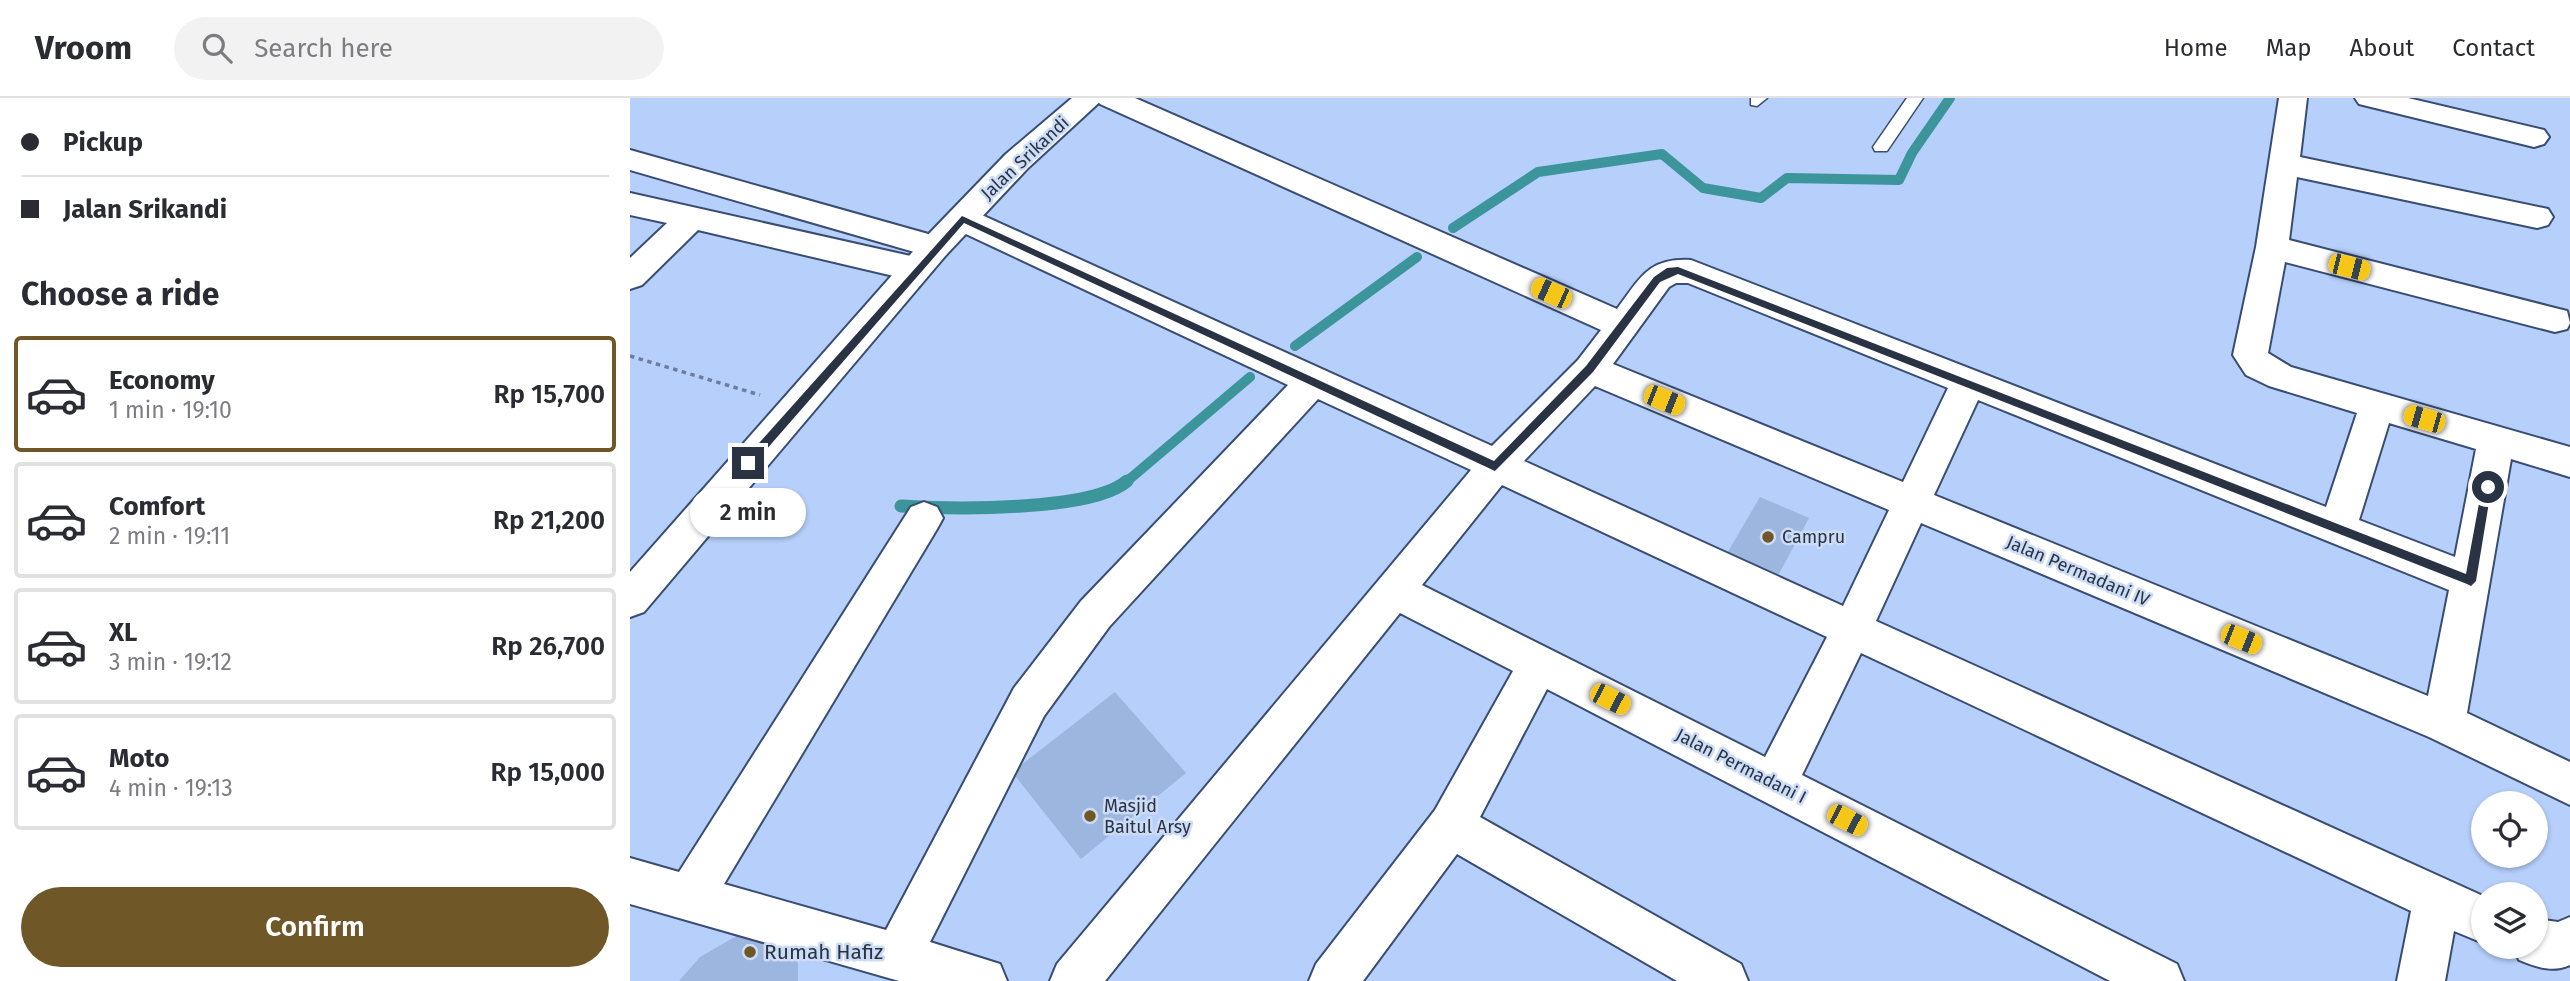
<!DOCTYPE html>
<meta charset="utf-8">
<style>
body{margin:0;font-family:"Fira Sans",sans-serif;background:#f2f2f3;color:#2b2b33;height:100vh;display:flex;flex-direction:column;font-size:26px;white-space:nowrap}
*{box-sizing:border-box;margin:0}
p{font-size:23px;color:#7c7c81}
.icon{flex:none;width:38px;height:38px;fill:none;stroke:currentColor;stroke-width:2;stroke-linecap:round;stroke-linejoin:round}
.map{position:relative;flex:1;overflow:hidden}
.details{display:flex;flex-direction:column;background:#fff;width:630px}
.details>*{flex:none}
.top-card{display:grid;align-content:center;height:154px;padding:0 21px;background:#fff}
.controls{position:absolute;left:1841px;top:693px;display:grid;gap:14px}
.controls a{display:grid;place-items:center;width:77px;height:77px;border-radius:50%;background:#fff;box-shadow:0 2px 5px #0004;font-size:35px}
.end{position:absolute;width:32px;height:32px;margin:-16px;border:9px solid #2a3344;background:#fff;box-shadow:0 0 0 4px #fff}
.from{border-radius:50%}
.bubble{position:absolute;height:49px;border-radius:24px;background:#fff;box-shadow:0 2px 5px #0004;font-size:23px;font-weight:600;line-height:49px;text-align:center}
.car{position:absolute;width:21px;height:42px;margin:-21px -10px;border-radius:9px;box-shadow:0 0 5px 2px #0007;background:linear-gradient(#f5c518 24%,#345 0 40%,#f5c518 0 76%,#345 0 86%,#f5c518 0)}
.top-card b{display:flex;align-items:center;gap:24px;height:66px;font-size:26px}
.top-card b+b{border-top:2px solid #e1e1e2}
.top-card i{width:18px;height:18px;background:#2b2b33}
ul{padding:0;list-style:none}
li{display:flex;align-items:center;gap:21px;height:116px;margin:0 14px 10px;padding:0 7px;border:4px solid #e1e1e2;border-radius:7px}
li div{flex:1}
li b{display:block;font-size:26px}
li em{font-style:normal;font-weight:600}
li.selected{border-color:#705728}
li>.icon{width:63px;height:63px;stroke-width:1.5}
h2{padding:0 21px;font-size:32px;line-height:84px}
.primary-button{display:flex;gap:14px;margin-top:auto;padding:14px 21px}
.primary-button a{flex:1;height:80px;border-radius:42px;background:#705728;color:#fff;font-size:28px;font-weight:600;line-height:80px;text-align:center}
header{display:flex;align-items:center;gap:42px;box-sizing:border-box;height:98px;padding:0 35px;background:#fff;border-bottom:2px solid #e1e1e2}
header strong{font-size:33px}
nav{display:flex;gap:38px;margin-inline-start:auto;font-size:24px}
.search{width:490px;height:63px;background:#f2f2f3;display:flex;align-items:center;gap:18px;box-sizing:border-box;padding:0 24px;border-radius:38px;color:#7c7c81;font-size:26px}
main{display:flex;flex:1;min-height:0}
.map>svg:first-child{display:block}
</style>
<header>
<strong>Vroom</strong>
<div class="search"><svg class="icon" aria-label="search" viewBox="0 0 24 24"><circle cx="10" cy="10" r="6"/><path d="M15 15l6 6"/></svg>Search here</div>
<nav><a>Home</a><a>Map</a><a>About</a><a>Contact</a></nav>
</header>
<main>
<section class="details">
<div class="top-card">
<b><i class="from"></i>Pickup</b>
<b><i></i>Jalan Srikandi</b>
</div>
<h2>Choose a ride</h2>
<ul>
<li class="selected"><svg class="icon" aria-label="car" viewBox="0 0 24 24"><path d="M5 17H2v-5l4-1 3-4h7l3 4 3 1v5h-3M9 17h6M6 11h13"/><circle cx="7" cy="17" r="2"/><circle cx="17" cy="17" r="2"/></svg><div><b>Economy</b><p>1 min · 19:10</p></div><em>Rp 15,700</em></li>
<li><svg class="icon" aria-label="car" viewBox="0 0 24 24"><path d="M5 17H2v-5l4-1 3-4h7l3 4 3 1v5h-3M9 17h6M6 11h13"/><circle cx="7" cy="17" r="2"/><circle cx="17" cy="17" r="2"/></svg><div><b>Comfort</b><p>2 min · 19:11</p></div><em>Rp 21,200</em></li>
<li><svg class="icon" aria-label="car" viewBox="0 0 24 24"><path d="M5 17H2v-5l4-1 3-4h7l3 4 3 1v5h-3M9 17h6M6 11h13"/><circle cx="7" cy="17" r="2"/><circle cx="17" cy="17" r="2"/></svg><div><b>XL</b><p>3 min · 19:12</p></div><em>Rp 26,700</em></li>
<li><svg class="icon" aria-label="car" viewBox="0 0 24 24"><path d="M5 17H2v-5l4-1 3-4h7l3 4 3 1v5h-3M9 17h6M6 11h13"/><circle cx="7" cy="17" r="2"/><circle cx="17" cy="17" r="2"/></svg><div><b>Moto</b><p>4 min · 19:13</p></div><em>Rp 15,000</em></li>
</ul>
<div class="primary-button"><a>Confirm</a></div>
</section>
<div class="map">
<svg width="1940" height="883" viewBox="0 0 1940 883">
<rect width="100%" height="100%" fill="#b6cffb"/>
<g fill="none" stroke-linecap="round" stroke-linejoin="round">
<!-- stream-far1 -->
<path stroke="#3b959b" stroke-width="10" d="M823,130l85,-56 124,-18 41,34 58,10 26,-20 112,2 13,-27 38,-55
M665,248l122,-89
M495,385l125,-106"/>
<!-- stream -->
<path stroke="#3b959b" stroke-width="13" d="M271,408c49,3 190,6 226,-25"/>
</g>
<!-- building -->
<path fill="#9db6e0" d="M1130,399l49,21 -34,63 -49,-26z
M485,594l71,81 -105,86 -69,-87z
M110,836l52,13 6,17v17h-119l21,-24z"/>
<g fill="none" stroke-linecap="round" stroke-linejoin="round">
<defs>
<path id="lane" d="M1121,0h16l-10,8 -6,-1z
M1277,0h16l-36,53h-12l-2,-4z"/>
<path id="street" d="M466,0h39l482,211c24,-32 31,-51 74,-49l635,247 31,-94 -88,-27 -23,-11 -13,-20 23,-108 23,-149h28l-7,59 248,52 5,8 -5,8 -11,3 -240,-51 -8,63 266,68 12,3 3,12 -3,6 -12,3 -270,-70 -17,91 23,14 279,80v30l-59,-18 -44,254 103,49v43l-141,-68 -508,-214 -45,98 607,275v47l-29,-12 -9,50h-48l14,-70 -550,-258 -59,122 375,189 7,17h-74l-563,-292 -67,128 261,147 7,17h-71l-220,-127 -94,127h-54l7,-17 119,-154 78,-139 -113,-58 -295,368h-55l7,-17 414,-494 -153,-71 -209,228 -65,89 -114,226 70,22 7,17h-108l-269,-77v-46l49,14 232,-365 13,-5 13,5 6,11 -6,11 -213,355 162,46 128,-242 67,-87 207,-216 -337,-158 -5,-8 5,-8 11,-3 11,3 519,235 86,-86 23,-30 -501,-226zM1046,185h12l260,105 -45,94 -290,-118 56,-77zM965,288l294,124 -46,96 -319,-145zM1348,302l471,190 -21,106 -494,-201zM1759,325l87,26 -21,108 -96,-37zM872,387l325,152 -62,120 -343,-172z
M1725,0h53l136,32 5,7 -5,7 -10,3 -175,-43z
M0,52l316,89 5,8 -5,8 -11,3 -305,-88z
M0,95l285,64 11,4 5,8 -5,8 -11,4 -217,-51 -56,55 -12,4v-31l37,-35 -37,-8z
M1940,819v48c-18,8 -34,2 -51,-5l-5,-13h22v-28l22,3z"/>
<path id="secondary" d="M442,0h32l-76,70 -82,87 -302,357 -14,5v-45l294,-333 82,-85z"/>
</defs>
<!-- lane casing -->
<use href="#lane" stroke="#384d71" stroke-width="3"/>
<!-- street casing -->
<use href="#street" stroke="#384d71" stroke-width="4"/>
<!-- secondary casing -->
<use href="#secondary" stroke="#384d71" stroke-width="4"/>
<!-- path -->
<path stroke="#6d7e9c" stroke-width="3.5" stroke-dasharray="4.5 4.5" stroke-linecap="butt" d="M0,258l130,39"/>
<!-- lane -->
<use href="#lane" fill="#fff" fill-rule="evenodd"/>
<!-- street -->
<use href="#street" fill="#fff" fill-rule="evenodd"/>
<!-- secondary -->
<use href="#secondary" fill="#fff" fill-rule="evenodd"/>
</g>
<!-- route -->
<path fill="#2a3344" d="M332,118l532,245 92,-95 68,-89 13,-9 11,-1 788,307 16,-87 2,-3h8l-16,97 -5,5 -4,-2 -789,-310 -18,8 -67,90 -98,99 -531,-248 -212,243h-8v-6z"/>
<!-- markers -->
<g fill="#705728" stroke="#cddcf6" stroke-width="2.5">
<circle cx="1138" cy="439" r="7"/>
<circle cx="460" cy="718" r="7"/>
<circle cx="120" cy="854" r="7"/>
</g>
<g text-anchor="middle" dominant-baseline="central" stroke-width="5" stroke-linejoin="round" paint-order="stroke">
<!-- street labels -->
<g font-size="18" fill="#2a3344" stroke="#cddcf6">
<text transform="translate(395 60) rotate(-43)">Jalan Srikandi</text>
<text transform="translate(1448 473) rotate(23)">Jalan Permadani IV</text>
<text transform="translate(1111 668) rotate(27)">Jalan Permadani I</text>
</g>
<!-- poi labels -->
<g font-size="18" fill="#2a3344" stroke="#cddcf6" text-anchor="start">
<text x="1152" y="439">Campru</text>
<text x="474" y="708">Masjid<tspan x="474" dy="21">Baitul Arsy</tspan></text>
</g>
<!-- near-poi labels -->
<g font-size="21" fill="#2a3344" stroke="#cddcf6" text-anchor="start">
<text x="134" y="854">Rumah Hafiz</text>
</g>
</g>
</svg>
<div class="controls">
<a><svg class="icon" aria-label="locate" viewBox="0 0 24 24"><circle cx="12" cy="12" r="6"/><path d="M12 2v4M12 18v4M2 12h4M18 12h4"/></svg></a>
<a><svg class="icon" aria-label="layers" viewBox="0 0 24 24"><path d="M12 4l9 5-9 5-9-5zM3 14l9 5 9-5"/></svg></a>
</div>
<i class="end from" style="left:1858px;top:389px"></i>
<i class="end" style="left:118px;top:365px"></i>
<div class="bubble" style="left:60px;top:390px;width:116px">2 min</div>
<i class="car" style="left:1719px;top:169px;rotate:104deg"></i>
<i class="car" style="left:921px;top:195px;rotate:294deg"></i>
<i class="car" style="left:1034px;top:302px;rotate:112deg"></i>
<i class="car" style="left:1794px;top:321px;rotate:286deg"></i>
<i class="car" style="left:1611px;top:541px;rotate:112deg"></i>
<i class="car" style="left:980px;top:601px;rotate:117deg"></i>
<i class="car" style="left:1217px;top:722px;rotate:117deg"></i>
</div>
</main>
